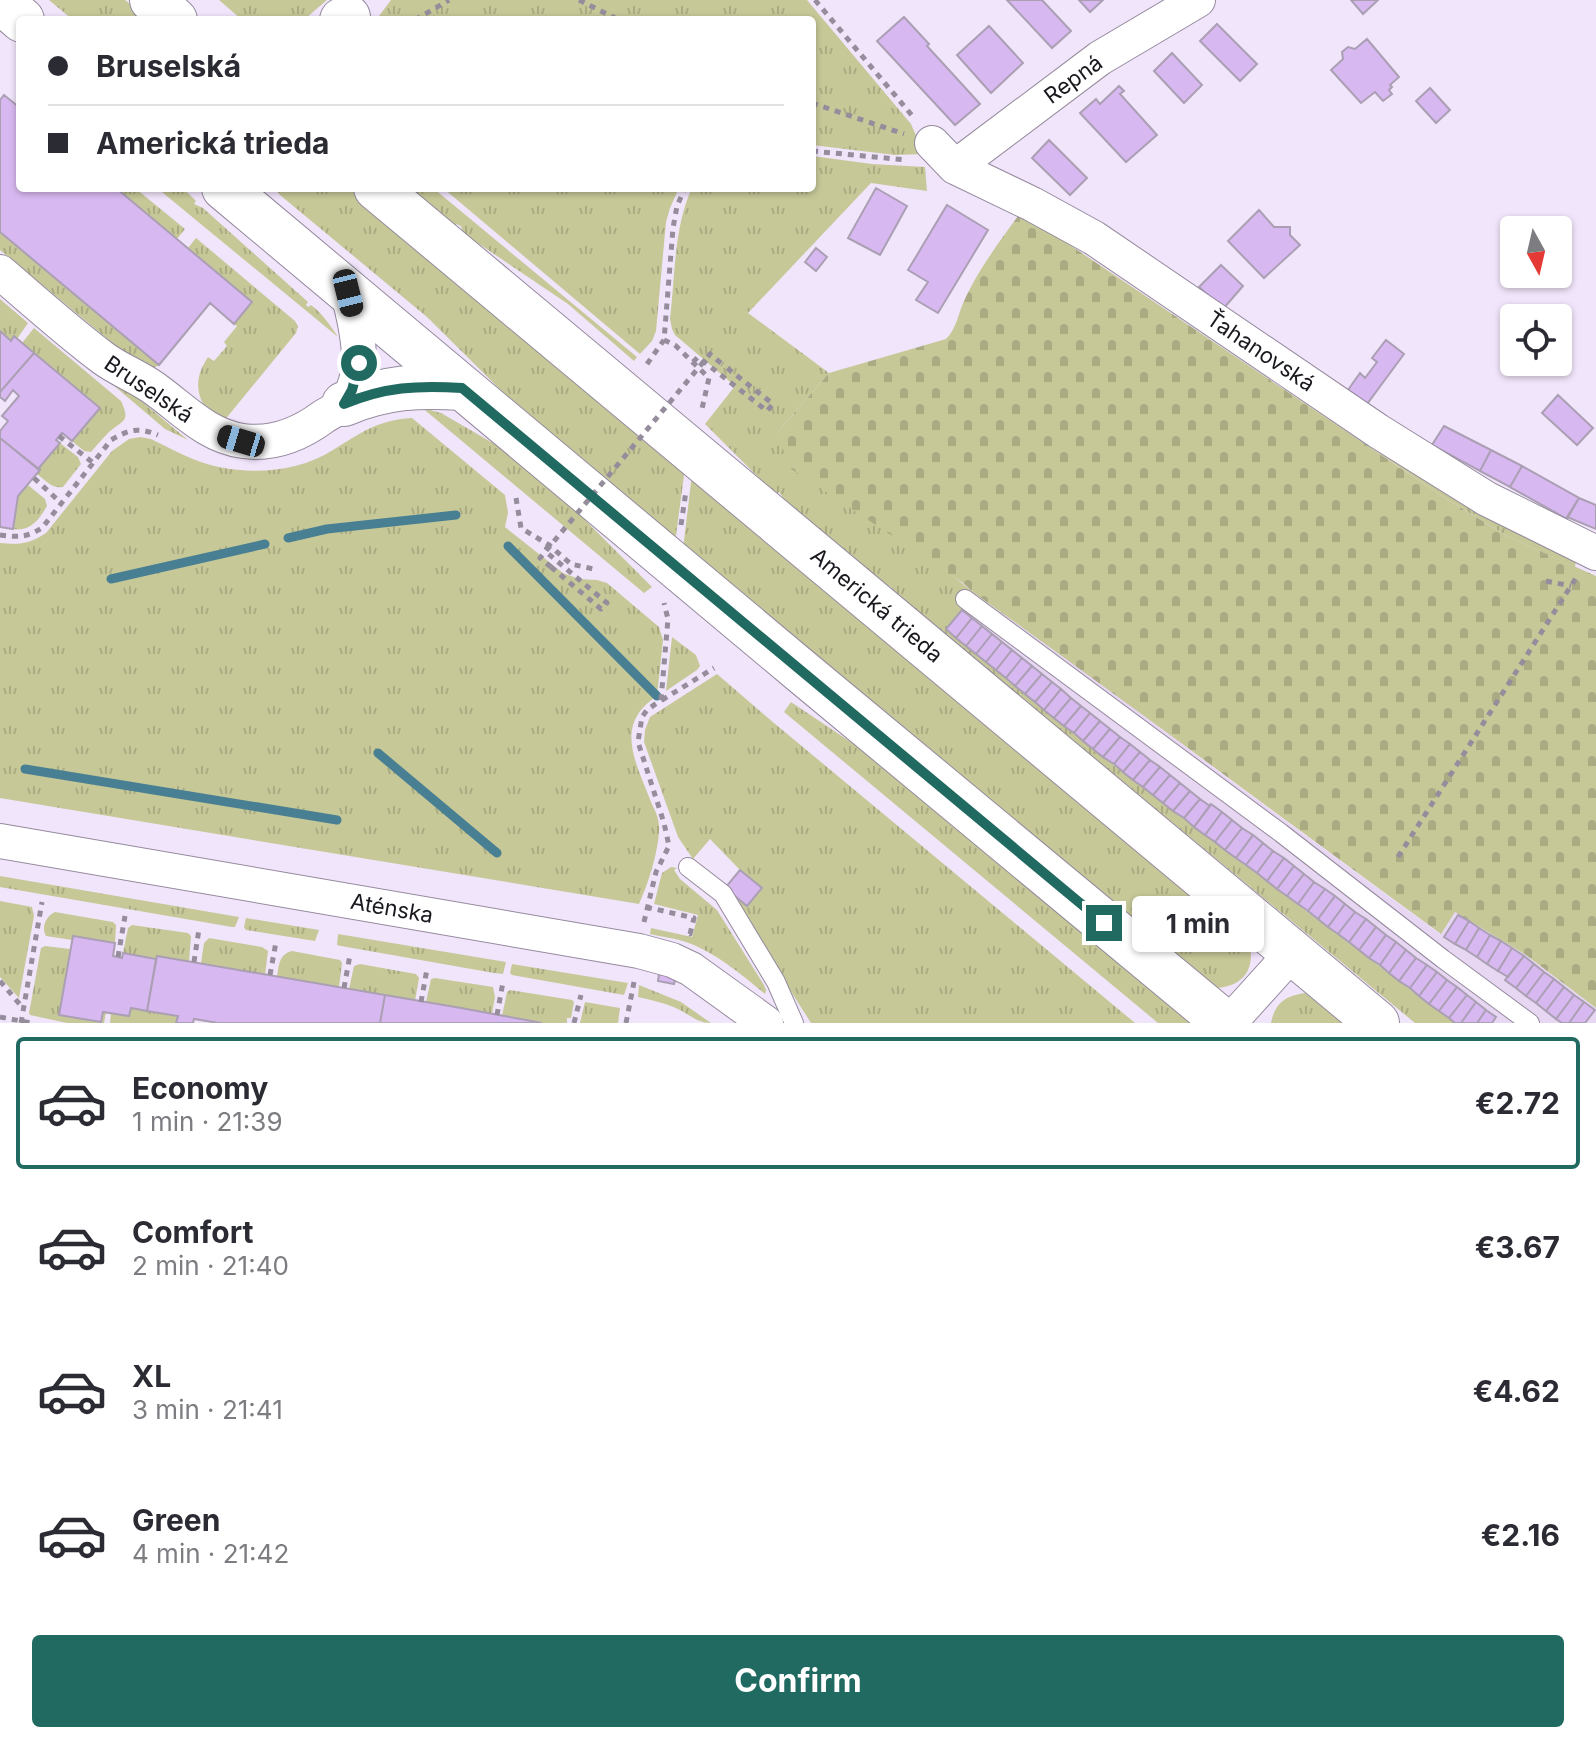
<!DOCTYPE html>
<meta charset="utf-8">
<style>
body{margin:0;font-family:Inter,sans-serif;background:#f7f7f7;color:#2b2b33;height:100vh;display:flex;flex-direction:column;font-size:30px;white-space:nowrap}
*{box-sizing:border-box;margin:0}
p{font-size:26px;color:#7c7c81}
.icon{flex:none;width:44px;height:44px;fill:none;stroke:currentColor;stroke-width:2;stroke-linecap:round;stroke-linejoin:round}
.map{position:relative;height:1023px;overflow:hidden}
.side{display:flex;flex-direction:column;background:#fff;flex:1}
.side>*{flex:none}
.top-card{position:absolute;left:16px;top:16px;width:800px;height:176px;border-radius:8px;box-shadow:0 2px 6px #0004;display:grid;align-content:center;height:176px;padding:0 32px;background:#fff}
.needle{width:52px;rotate:172deg}
.tools{position:absolute;left:1500px;top:216px;display:grid;gap:16px}
.tools a{display:grid;place-items:center;width:72px;height:72px;border-radius:8px;background:#fff;box-shadow:0 2px 6px #0004;font-size:40px}
.end{position:absolute;width:36px;height:36px;margin:-18px;border:10px solid #216a61;background:#fff;box-shadow:0 0 0 4px #fff}
.from{border-radius:50%}
.bubble{position:absolute;height:56px;border-radius:8px;background:#fff;box-shadow:0 2px 6px #0004;font-size:26px;font-weight:700;line-height:56px;text-align:center}
.car{position:absolute;width:24px;height:48px;margin:-24px -12px;border-radius:10px;box-shadow:0 0 6px 2px #0007;background:linear-gradient(#222 24%,#8ab4d8 0 40%,#222 0 76%,#8ab4d8 0 86%,#222 0)}
.top-card b{display:flex;align-items:center;gap:28px;height:76px;font-size:30px}
.top-card b+b{border-top:2px solid #e1e1e2}
.top-card i{width:20px;height:20px;background:#2b2b33}
ul{padding:14px 0 0;list-style:none}
li{display:flex;align-items:center;gap:24px;height:132px;margin:0 16px 12px;padding:0 16px;border:4px solid transparent;border-radius:8px}
li div{flex:1}
li b{display:block;font-size:30px}
li em{font-style:normal;font-weight:700}
li.active{border-color:#216a61}
li>.icon{width:72px;height:72px;stroke-width:1.5}
.action{display:flex;gap:16px;margin-top:auto;padding:16px 32px}
.action a{flex:1;height:92px;border-radius:8px;background:#216a61;color:#fff;font-size:32px;font-weight:700;line-height:92px;text-align:center}
.map>svg:first-child{display:block}
</style>
<div class="map">
<svg width="1596" height="1023" viewBox="0 0 1596 1023">
<defs>
<pattern id="grass-tufts" width="24" height="20" patternUnits="userSpaceOnUse" patternTransform="scale(2)"><rect width="24" height="20" fill="#c6c898"/><path d="M3 7l-1-3M5 7V3M7 7l1-3M15 17l-1-3M17 17v-4M19 17l1-3" fill="none" stroke="#aaab83"/></pattern>
<pattern id="cemetery-stones" width="16" height="16" patternUnits="userSpaceOnUse" patternTransform="scale(2)"><rect width="16" height="16" fill="#c6c898"/><path d="M2 7V4a2 2 0 0 1 4 0v3zM10 15v-3a2 2 0 0 1 4 0v3z" fill="#aaab83"/></pattern>
</defs>
<rect width="100%" height="100%" fill="#f1e5fb"/>
<!-- built -->
<path fill="#e7d7f3" d="M974,593l150,107 84,64 232,170 15,-23 71,44 70,53v15h-141l-362,-274 -147,-120z"/>
<!-- grass -->
<path fill="url(#grass-tufts)" d="M49,0h76l25,20h-77z
M219,0h108l-21,18 -5,2h-59z
M391,0h416l104,124 13,30 -29,1 -83,-10v-125h-436z
M812,156l60,8 53,3 2,24 -56,-8 -123,130 81,60 -52,60 197,160 -27,36c162,140 338,264 508,394h-40l-448,-370 -71,-56 -4,-9 -4,-3 -3,3 -101,-86 -2,-6 -3,-4 -3,3 -71,-71 30,-38 -60,-51 -3,-6 -2,-10c5,-42 4,-93 22,-131h120z
M116,188h19l50,41 -8,10z
M157,188h26l13,13 -2,3 9,4 105,94 -2,3 2,2 3,-2c12,9 19,20 27,32z
M275,188h77l333,280 -10,75 -143,-122 -105,-104 -147,-122z
M408,188h25l204,169 -3,4 -66,-57 -105,-71 -2,-7 -5,-2 -2,4z
M443,188h236l-9,20 -4,14 -10,109 -4,10 -12,13z
M0,232l159,133c-6,5 -13,2 -20,0l-139,-115z
M196,238l99,83 3,5 -2,7 -77,94c-19,-24 -30,-41 -11,-70l6,4 13,-15 -3,-4 13,-16 -3,-2 18,-22 -64,-54z
M0,299l28,24 -11,16 -3,-2 -3,4 -11,-10z
M42,318l146,122 -23,-11 -126,-107z
M34,328l87,73c10,21 2,19 -12,31 -6,6 -12,13 -18,20l-7,-1 -12,-10 27,-33 -77,-65z
M1288,383l288,178 -1,6 -68,-31 -62,-38 -162,-110z
M420,406l11,1 -1,3 11,3 88,51 123,123 -8,6z
M412,418l93,77 3,18 -3,14 58,46 16,6 18,1 10,3 52,44 4,13 -6,56c-44,29 -21,66 -6,106 3,7 8,15 8,24 1,21 -11,59 -20,78l-639,-106v-255c20,2 29,1 46,-10l66,-82 17,-12 11,-2 11,2c21,10 45,24 68,28 38,8 81,4 114,-17 28,-17 44,-30 79,-32z
M60,443l18,14 3,7 -18,23c-11,2 -18,-7 -26,-13l2,-3 -1,-2z
M692,474l557,468c7,26 -5,45 -34,46l-532,-439z
M28,485l17,14 2,7c-8,14 -17,26 -34,23l5,-33z
M672,637l24,18 4,11 -3,4 -31,21z
M717,674l57,49 361,300h-324l-86,-135 22,18 14,-18 -21,-18 -30,-31 -17,20 -15,-22 -34,-95 1,-12 5,-13z
M791,702l109,73 295,248h-37l-374,-311z
M671,867l6,1 -3,2 6,9 37,31 47,75 2,5 -1,4c-23,-19 -50,-42 -79,-52 -11,-4 -24,-5 -36,-8l1,-6 41,9 6,-22 -44,-11 8,-31z
M0,876l239,41 -4,10h-3l-232,-40z
M0,901l32,6 2,9 -15,82 -19,-21z
M55,912l58,10 3,3 -1,18 -42,-7 -1,4 -26,-4c-5,-9 0,-20 9,-24z
M246,918l73,12 -4,11 -69,-11 -2,-3z
M132,925l56,8 3,3 -2,26 -32,-5 -1,2 -33,-6 5,-25z
M338,934l168,28 -3,12 -9,-1 -153,-27 -4,-1z
M209,938l53,9 6,4 -3,24 -64,-12 3,-20z
M45,946l25,3 -11,66 47,-3 -2,11h-37l-37,-8 -1,-2 12,-65z
M292,951l48,9 2,3 -3,24 -62,-10c2,-12 2,-23 15,-26z
M360,964l56,10 3,4 -4,23 -66,-12 5,-23z
M512,964l116,19 -4,12 -112,-20 -2,-2z
M435,978l58,9 2,10 -3,17 -66,-12 5,-23z
M639,985l42,17 30,21c-14,0 -22,-9 -35,-15 -12,-5 -25,-8 -38,-11z
M510,990l62,10 2,2 -3,16h-4v5h-25l-40,-7 5,-24z
M1305,993l15,4 31,26h-80c4,-20 14,-27 34,-30z
M585,1002l35,6 -2,15h-38z
M131,1008l47,8 -2,7h-66l1,-10z"/>
<!-- cemetery -->
<path fill="url(#cemetery-stones)" d="M1021,212l424,286 62,38 89,40v432l-70,-53 -71,-43 -14,22c-156,-114 -310,-229 -467,-341l-11,-10 -173,-115 -13,-35 52,-60 117,-34c11,-11 12,-26 19,-40 13,-29 37,-61 56,-87z"/>
<g fill="none" stroke-linecap="round" stroke-linejoin="round">
<!-- stream -->
<path stroke="#497f93" stroke-width="9" d="M288,538l39,-9 129,-14
M508,546l149,150
M111,579l154,-35
M378,753l119,100
M25,769l312,51"/>
</g>
<!-- building -->
<path fill="#d8b8f0" stroke="#ab9fb4" stroke-width="2" d="M1007,0h35l29,31 -19,17z
M1079,0h24l-13,12z
M1351,0h27l-15,14z
M904,17l25,27 -2,2 53,58 -25,21 -78,-84z
M1217,24l40,40 -17,17 -40,-40z
M989,26l34,37 -32,30 -34,-38z
M1367,39l32,38 -9,8 2,2 -3,3 3,4 -9,7 -8,-9 -14,11 -30,-33 12,-11 -1,-7 6,-5 7,2z
M1172,53l30,32 -18,18 -30,-32z
M1119,86l5,5 -4,3 37,41 -31,27 -46,-49 16,-14 4,5z
M1430,88l20,22 -14,13 -20,-22z
M4,95l16,13v80h96l136,114 -18,22 -24,-21 -51,62 -159,-133v-132z
M1049,140l38,38 -17,17 -38,-37z
M876,188l31,18 -27,49 -32,-17z
M947,205l41,25 -50,83 -22,-13 12,-18 -20,-12z
M1259,210l15,17h16v8l10,10 -36,33 -36,-37z
M816,248l11,9 -11,14 -11,-9z
M1221,265l22,21 -20,23 -24,-22z
M0,331l11,10 3,-5 20,17 -34,39z
M1386,340l18,14 -37,50 -19,-14 12,-17 5,5 12,-16 -5,-4z
M34,353l66,55 -28,33 -10,-8 -6,7 4,3 -22,26 -38,-31v-7l8,-10 -6,-5 17,-20 -6,-6 -8,11 -5,-4v-5z
M1558,395l35,33 -16,17 -35,-32z
M1444,426l47,24 -11,21 -48,-26z
M0,438l40,32 -22,26 -5,33 -13,-2z
M1491,450l31,16 -12,21 -30,-16z
M1522,466l57,32 -12,21 -57,-32z
M1579,498l17,7v24l-29,-12z
M962,610l10,8 -16,20 -10,-9z
M972,618l10,8 -16,20 -10,-8z
M982,626l10,8 -16,20 -10,-8z
M992,634l10,8 -16,20 -10,-8z
M1002,642l10,8 -16,20 -10,-8z
M1012,650l10,8 -16,20 -10,-8z
M1022,658l10,8 -17,20 -9,-8z
M1032,666l10,8 -17,20 -10,-8z
M1042,674l10,8 -17,20 -10,-8z
M1052,682l9,7 -17,21 -9,-8z
M1061,689l10,9 -17,20 -10,-8z
M1071,698l10,8 -17,20 -10,-8z
M1081,706l9,7 -16,20 -10,-7z
M1090,713l10,8 -17,20 -9,-8z
M1100,721l10,8 -17,20 -10,-8z
M1110,729l10,8 -17,20 -10,-8z
M1120,737l10,7 -16,20 -11,-7z
M1130,744l10,8 -17,20 -9,-8z
M1140,752l10,8 -17,20 -10,-8z
M1150,760l10,7 -17,20 -10,-7z
M1160,767l10,8 -17,20 -10,-8z
M1170,775l10,8 -17,20 -10,-8z
M1180,783l10,8 -17,20 -10,-8z
M1190,791l10,8 -16,19 -11,-7z
M1200,799l10,7 -16,21 -10,-9z
M1211,804l11,8 -17,23 -11,-8z
M1222,812l10,8 -17,22 -10,-7z
M1232,820l10,8 -17,22 -10,-8z
M1242,828l11,7 -17,23 -11,-8z
M1253,835l10,8 -17,22 -10,-7z
M1263,843l10,8 -16,22 -11,-8z
M1273,851l11,7 -17,23 -10,-8z
M1284,858l10,8 -17,23 -10,-8z
M1294,866l10,8 -17,22 -10,-7z
M740,870l22,18 -15,18 -22,-18z
M1304,874l10,8 -16,22 -11,-8z
M1314,882l11,7 -17,22 -10,-7z
M1325,889l10,7 -17,23 -10,-8z
M1335,896l10,8 -17,23 -10,-8z
M1345,904l10,8 -17,22 -10,-7z
M1355,912l11,7 -17,23 -11,-8z
M1458,915l11,6 -14,23 -11,-7z
M1366,919l10,8 -17,23 -10,-8z
M1469,921l10,7 -13,22 -11,-6z
M1376,927l10,8 -17,23 -10,-8z
M1479,928l11,7 -13,22 -11,-7z
M1386,935l10,7 -16,23 -11,-7z
M1490,935l11,6 -14,23 -10,-7z
M73,936l42,7 -2,13 9,2 1,-5 33,6 -9,52 -16,-3 -2,8 -26,-4 -2,10 -42,-7z
M1501,941l11,7 -14,23 -11,-7z
M1396,942l10,8 -17,23 -9,-8z
M1512,948l12,8 -16,21 -10,-6z
M1406,950l10,8 -17,23 -10,-8z
M157,956l228,39 -5,28h-162l-24,-4 -1,4h-17l2,-7 -31,-5z
M1524,956l10,8 -18,24 -11,-8z
M1416,958l11,7 -17,23 -11,-7z
M1534,964l10,8 -18,24 -10,-8z
M1427,965l10,7 -18,24 -9,-8z
M1437,972l10,8 -18,24 -10,-8z
M1544,972l10,7 -18,24 -10,-7z
M659,974l17,3 -2,7 -16,-3z
M1554,979l10,8 -18,24 -10,-8z
M1447,980l10,7 -18,24 -10,-7z
M1457,987l10,8 -18,23 -10,-7z
M1564,987l10,8 -18,24 -10,-8z
M385,995l76,13 81,15h-162z
M1467,995l9,7 -15,21h-6l-6,-5z
M1574,995l10,7 -15,21h-7l-6,-4z
M1476,1002l10,8 -9,13h-16z
M1584,1002l11,8 -10,13h-16z
M1486,1010l10,7 -4,6h-15z"/>
<g fill="none" stroke-linecap="round" stroke-linejoin="round">
<defs>
<path id="lane" d="M965,599l316,234 162,126 87,64
M688,867l35,27 53,88 18,41"/>
<path id="street" d="M932,143l23,24 77,37 62,34 284,193 109,68 109,54
M955,167l145,-109 98,-58
M0,272c34,29 67,59 103,86 16,12 36,19 52,31 28,20 52,47 88,52 29,4 57,-7 80,-24 6,-4 15,-8 20,-13 27,-26 13,-80 5,-111
M0,841l639,110 33,9 19,9 75,54
M1229,1023l64,-71"/>
<path id="secondary" d="M152,0l23,20
M0,1l22,19
M342,20l6,-3
M224,188l577,483 424,352
M376,188l1001,835
M344,404c40,-17 75,-19 118,-16"/>
</defs>
<!-- lane casing -->
<use href="#lane" stroke="#958a9e" stroke-width="20"/>
<!-- street casing -->
<use href="#street" stroke="#958a9e" stroke-width="36"/>
<!-- secondary casing -->
<use href="#secondary" stroke="#958a9e" stroke-width="46"/>
<!-- path -->
<path stroke="#958d9c" stroke-width="5" stroke-dasharray="6 6" stroke-linecap="butt" d="M579,0l40,20
M815,0l100,119
M415,20l34,-20
M812,103l92,31
M812,151l94,9
M664,340l11,5 34,33 -8,35
M693,362l5,-5 69,54 6,-7 -51,-40
M647,364l17,-24 9,-112 4,-22 8,-18
M59,436l33,26
M34,478l26,24
M516,498l5,30 28,17 22,19 27,6
M681,525l5,-34
M0,535c18,2 26,3 42,-7l69,-88c19,-11 27,-13 47,-5
M549,545l-4,6 62,52 -6,6 -50,-42
M1546,581l25,5
M662,700l52,-32
M1398,857l178,-279
M646,907l48,11 -4,16 -2,-1
M644,922l12,-50 13,-26 -5,-23 -26,-81 4,-25 5,-7 14,-10 7,-81 -4,-16
M118,957l7,-41
M194,962l5,-33
M270,975l6,-33
M0,981l23,27
M344,988l6,-33
M421,1002l6,-33
M497,1015l6,-33
M0,1017l31,6
M21,1023l21,-121
M574,1023l7,-28
M626,1023l8,-41"/>
<!-- lane -->
<use href="#lane" stroke="#fff" stroke-width="18"/>
<!-- street -->
<use href="#street" stroke="#fff" stroke-width="34"/>
<!-- secondary -->
<use href="#secondary" stroke="#fff" stroke-width="44"/>
<!-- path-bridge -->
<path stroke="#958d9c" stroke-width="5" stroke-dasharray="6 6" stroke-linecap="butt" d="M551,567l-11,-9 170,-204 12,10"/>
</g>
<g fill="none" stroke-linecap="round" stroke-linejoin="round">
<!-- route -->
<path stroke="#216a61" stroke-width="10" d="M359,363l-7,27 -8,14c40,-17 74,-19 118,-16l642,535"/>
</g>
<g text-anchor="middle" dominant-baseline="central" stroke-width="7" stroke-linejoin="round" paint-order="stroke">
<!-- street labels -->
<g font-size="22" fill="#1b171e" stroke="#fff">
<text transform="translate(1073 79) rotate(-36)">Repná</text>
<text transform="translate(1261 351) rotate(34)">Ťahanovská</text>
<text transform="translate(149 389) rotate(34)">Bruselská</text>
<text transform="translate(877 605) rotate(40)">Americká trieda</text>
<text transform="translate(392 908) rotate(10)">Aténska</text>
</g>
</g>
</svg>
<div class="tools">
<a><svg class="needle" viewBox="-14 -14 28 28"><path d="M0-13l5 13h-10z" fill="#e53935"/><path d="M0 13l5-13h-10z" fill="#7c7c81"/></svg></a>
<a><svg class="icon" aria-label="locate" viewBox="0 0 24 24"><circle cx="12" cy="12" r="6"/><path d="M12 2v4M12 18v4M2 12h4M18 12h4"/></svg></a>
</div>
<i class="end from" style="left:359px;top:363px"></i>
<i class="end" style="left:1104px;top:923px"></i>
<div class="bubble" style="left:1132px;top:896px;width:132px">1 min</div>
<i class="car" style="left:348px;top:293px;rotate:166deg"></i>
<i class="car" style="left:241px;top:441px;rotate:287deg"></i>
<div class="top-card">
<b><i class="from"></i>Bruselská</b>
<b><i></i>Americká trieda</b>
</div>
</div>
<section class="side">
<ul>
<li class="active"><svg class="icon" aria-label="car" viewBox="0 0 24 24"><path d="M5 17H2v-5l4-1 3-4h7l3 4 3 1v5h-3M9 17h6M6 11h13"/><circle cx="7" cy="17" r="2"/><circle cx="17" cy="17" r="2"/></svg><div><b>Economy</b><p>1 min · 21:39</p></div><em>€2.72</em></li>
<li><svg class="icon" aria-label="car" viewBox="0 0 24 24"><path d="M5 17H2v-5l4-1 3-4h7l3 4 3 1v5h-3M9 17h6M6 11h13"/><circle cx="7" cy="17" r="2"/><circle cx="17" cy="17" r="2"/></svg><div><b>Comfort</b><p>2 min · 21:40</p></div><em>€3.67</em></li>
<li><svg class="icon" aria-label="car" viewBox="0 0 24 24"><path d="M5 17H2v-5l4-1 3-4h7l3 4 3 1v5h-3M9 17h6M6 11h13"/><circle cx="7" cy="17" r="2"/><circle cx="17" cy="17" r="2"/></svg><div><b>XL</b><p>3 min · 21:41</p></div><em>€4.62</em></li>
<li><svg class="icon" aria-label="car" viewBox="0 0 24 24"><path d="M5 17H2v-5l4-1 3-4h7l3 4 3 1v5h-3M9 17h6M6 11h13"/><circle cx="7" cy="17" r="2"/><circle cx="17" cy="17" r="2"/></svg><div><b>Green</b><p>4 min · 21:42</p></div><em>€2.16</em></li>
</ul>
<div class="action"><a>Confirm</a></div>
</section>
